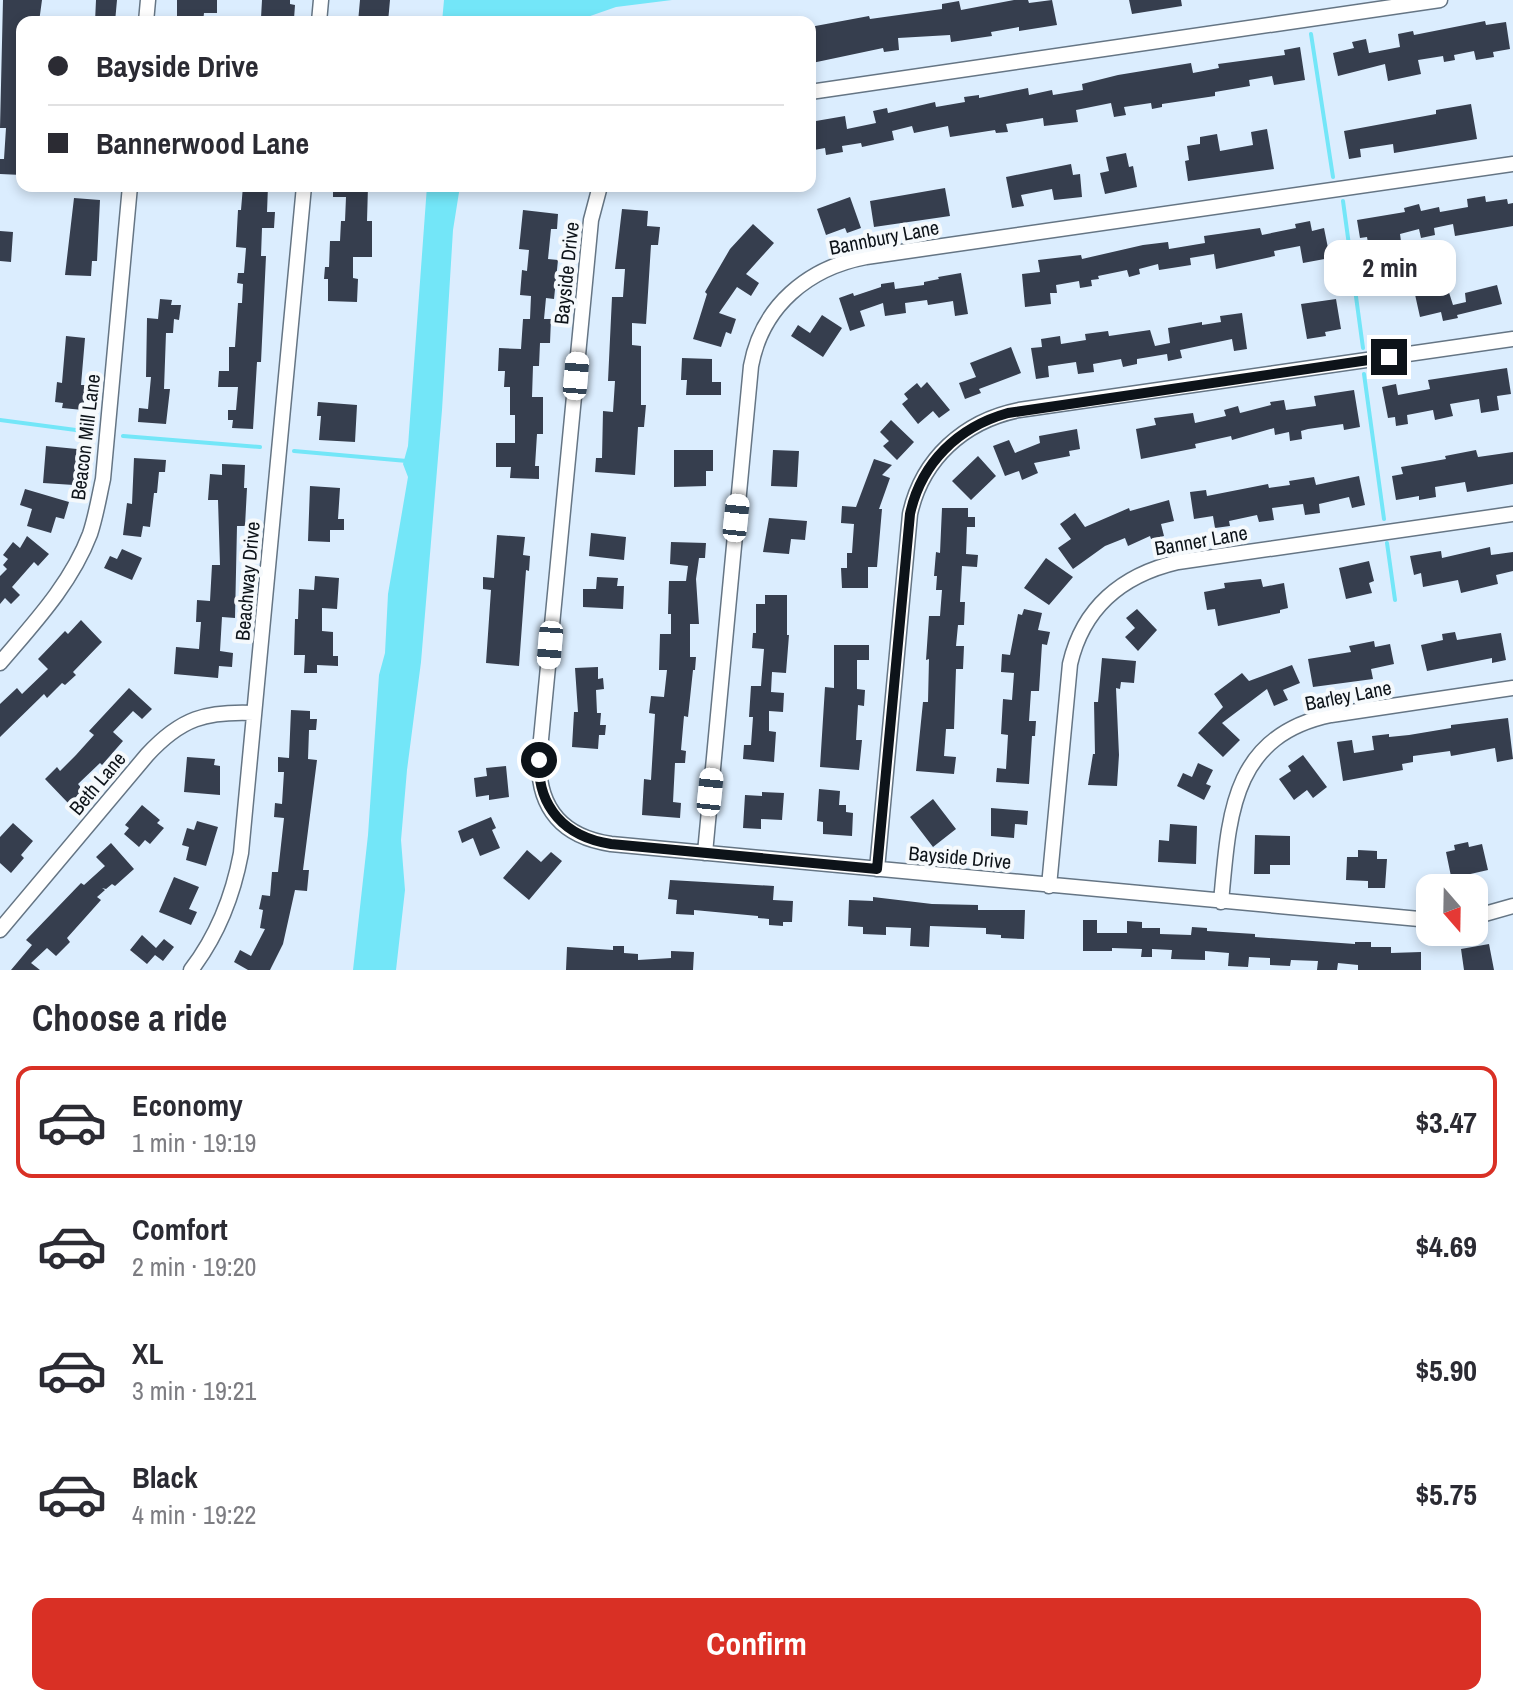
<!DOCTYPE html>
<meta charset="utf-8">
<style>
body{margin:0;font-family:"Archivo Narrow",sans-serif;background:#f7f7f7;color:#2b2b33;height:100vh;display:flex;flex-direction:column;font-size:30px;white-space:nowrap}
*{box-sizing:border-box;margin:0}
p{font-size:26px;color:#7c7c81}
.icon{flex:none;width:44px;height:44px;fill:none;stroke:currentColor;stroke-width:2;stroke-linecap:round;stroke-linejoin:round}
.map{position:relative;height:970px;overflow:hidden}
.sheet{display:flex;flex-direction:column;background:#fff;flex:1}
.sheet>*{flex:none}
.banner{position:absolute;left:16px;top:16px;width:800px;height:176px;border-radius:16px;box-shadow:0 4px 12px #0003;display:grid;align-content:center;height:176px;padding:0 32px;background:#fff}
.needle{width:52px;rotate:160deg}
.buttons{position:absolute;left:1416px;top:874px;display:grid;gap:16px}
.buttons a{display:grid;place-items:center;width:72px;height:72px;border-radius:16px;background:#fff;box-shadow:0 4px 12px #0003;font-size:40px}
.end{position:absolute;width:36px;height:36px;margin:-18px;border:10px solid #0d1319;background:#fff;box-shadow:0 0 0 4px #fff}
.from{border-radius:50%}
.bubble{position:absolute;height:56px;border-radius:16px;background:#fff;box-shadow:0 4px 12px #0003;font-size:26px;font-weight:800;line-height:56px;text-align:center}
.car{position:absolute;width:24px;height:48px;margin:-24px -12px;border-radius:10px;box-shadow:0 0 6px 2px #0007;background:linear-gradient(#fff 24%,#345 0 40%,#fff 0 76%,#345 0 86%,#fff 0)}
.banner b{display:flex;align-items:center;gap:28px;height:76px;font-size:30px}
.banner b+b{border-top:2px solid #e1e1e2}
.banner i{width:20px;height:20px;background:#2b2b33}
ul{padding:0;list-style:none}
li{display:flex;align-items:center;gap:24px;height:112px;margin:0 16px 12px;padding:0 16px;border:4px solid transparent;border-radius:16px}
li div{flex:1}
li b{display:block;font-size:30px}
li em{font-style:normal;font-weight:800}
li.selected{border-color:#d93025}
li>.icon{width:72px;height:72px;stroke-width:1.5}
h2{padding:0 32px;font-size:36px;line-height:96px}
.primary-button{display:flex;gap:16px;margin-top:auto;padding:16px 32px}
.primary-button a{flex:1;height:92px;border-radius:16px;background:#d93025;color:#fff;font-size:32px;font-weight:800;line-height:92px;text-align:center}
.map>svg:first-child{display:block}
</style>
<div class="map">
<svg width="1513" height="970" viewBox="0 0 1513 970">
<rect width="100%" height="100%" fill="#dbedfe"/>
<!-- water -->
<path fill="#73e6f8" d="M444,0h228l-56,7 -43,15h-131z
M427,186h33l-7,44 -11,180 -21,252 -14,108 -6,70 4,50 -9,80h-43l15,-135 11,-160 6,-22 3,-59 20,-117 -5,-13 5,-18z"/>
<g fill="none" stroke-linecap="round" stroke-linejoin="round">
<!-- stream -->
<path stroke="#73e6f8" stroke-width="4" d="M1311,34l22,143
M1343,201l20,147
M1364,374l20,145
M0,420l91,12
M123,436l137,11
M294,451l113,10
M1387,543l8,57"/>
</g>
<!-- building -->
<path fill="#363e4e" d="M3,0h39l-3,22h-17v153l-22,-1v-15h4l2,-31h-6z
M96,0h21l-2,22h-20z
M177,0h40v13h-13l-1,9h-26z
M262,0h28v4l5,1 -1,14 -33,-1z
M360,0h30l-2,22h-30z
M1014,0h14l1,3 23,-3 5,25 -38,6v-4l-28,5 1,4 -41,6 -1,-7 -52,3 1,12 -15,2 -1,-4 -71,15 -2,-36 59,-11 1,3 72,-10v-5l17,-3 2,9z
M1129,0h52l1,6 -50,8z
M1485,21l1,4 20,-3 4,27 -17,3 1,5 -18,3 -2,-9 -20,4 1,5 -11,2 -1,-6 -25,4 3,14 -33,7 -3,-17 -47,12 -5,-23 21,-5 -2,-6 14,-3 3,14 31,-6 -2,-13 15,-3 1,4z
M1300,47l5,33 -31,5 -2,-9 -23,4 1,6 -35,6v4l-53,8v3l-10,2 -1,-6 -27,4 2,8 -12,2 -3,-14 -35,7 2,12 -34,4 -1,-8 -37,6 2,8 -12,1 -1,-3 -45,7 -2,-11 -34,7 -2,-7 -20,5 2,9 -32,7 -1,-4 -19,3 1,6 -17,3 -1,-7 -11,2 -4,-28 35,-6 2,13 29,-6 -3,-12 14,-3 1,5 47,-11 1,5 29,-5 -1,-5 15,-2v3l49,-10 1,7 23,-5 1,5 30,-5 -1,-6 36,-9 73,-12 2,10 26,-5 -1,-4 67,-9 -1,-5z
M1471,104l6,35 -83,14 -1,-9 -33,5 1,8 -12,2 -5,-28 92,-17v-4z
M1267,129l7,40 -86,12 -3,-20 4,-1 -2,-14 13,-2v-7l17,-3 3,17 33,-6 -2,-13z
M1126,153l3,14 4,-1 4,21 -32,7 -5,-21 9,-2 -3,-14z
M1071,164l2,11 7,-1 2,23 -28,3 -2,-11 -31,6 3,11 -12,2 -6,-31z
M243,186h25l-1,26h8l-1,16h-12l-1,28h5l-5,106h-4l-4,67 -21,-1 1,-8h-5v-10h8l2,-23h-20l1,-16h10v-24h6l3,-44h4l1,-19 -6,-1 1,-10h6l2,-25 -10,-1 2,-37h3z
M333,186h35l-1,35h5v36h-19v21l5,1 -1,23 -29,-1v-22h-4l1,-12h4l1,-26h10l1,-20h4l1,-24h-13z
M945,188l5,28 -76,11 -4,-26z
M1485,196l1,6 21,-3 1,5 5,-1v23l-58,10 -2,-12 -19,4 1,7 -14,3 -2,-9 -19,5 2,15 -11,2 -1,-6 -21,4 -2,-12 -7,1 -3,-18 48,-8 -1,-4 15,-4 2,7 18,-4 1,5 28,-5 -1,-8z
M850,197l11,31 -14,5 -2,-5 -19,7 -9,-26z
M74,198l26,2 -3,61h-5l-1,15 -26,-1z
M622,209l26,2 -1,15 13,1 -2,18h-7l-5,79 -14,-1v22l9,1v59h5l-2,22h-6l-3,48 -40,-3 1,-14h6l1,-47 10,1 2,-31h-7l4,-84h11l2,-28h-10z
M523,210l35,4 -1,15h-6l-3,30 10,1 -4,39 -8,-1 -2,21h7l-1,24h-10l-1,23h-6l-1,31h11v37h-6l-2,32h4v13l-29,-1 1,-11h-15v-24h19v-28h-5v-28h-6l1,-16h-7l1,-23 22,1 2,-30h7l1,-23 -11,-1 2,-25 5,1 2,-21 -10,-1z
M1310,221l2,10 12,-3 6,30 -27,5 -3,-17 -26,5 1,5 -59,13 -2,-15 -24,4 1,7 -32,5 -1,-6 -19,5 1,5 -11,3 -2,-7 -29,6 1,3 -8,1 1,6 -12,2 -1,-7 -23,4 1,8h-7l1,11 -26,3 -3,-33 18,-2 -2,-12 43,-5 1,4 61,-14 25,-3 1,7 36,-6 -1,-7 56,-8 2,7 34,-7 -1,-4z
M753,224l21,19 -28,31 13,9 -8,13 -14,-9 -18,26 17,6 -5,15 -5,-2 -5,15 -28,-8 14,-45 -2,-2 25,-43z
M0,231l13,1 -2,30 -11,-1z
M961,273l7,41 -13,2 -2,-15 -25,4 -1,-5 -22,3 1,10 -21,3 -2,-13 -23,8 5,15 -15,5 -11,-33 14,-5 1,3 27,-9v-3l13,-2 1,7 29,-4v-3l15,-3 -1,-2z
M1446,283l7,22 13,-3 -1,-9 32,-8 5,19 -45,11 1,3 -15,3 -2,-9 -21,5 -6,-27z
M160,299l12,1 -1,5h10l-2,15 -5,-1 -1,14h-7l-2,56h6l-4,35 -28,-2 1,-14 9,1 3,-32h-5l1,-59 11,1z
M1336,299l5,30 -16,3 1,4 -19,3 -6,-35z
M1242,313l5,36 -13,2 -2,-12 -52,11 2,8 -14,3 -1,-7 -30,5v5l-14,3 -2,-8 -28,5 1,8 -16,2 -2,-12 -28,4 1,11 -13,2 -5,-31 11,-1 -1,-8 19,-3 1,8 25,-4 -1,-6 23,-3 1,5 41,-6 5,16 15,-3 -2,-15 34,-6v3l19,-3 -1,-6z
M822,315l20,13 -19,29 -32,-21 7,-11 12,8z
M66,336l19,2 -4,47h5l-3,25 -21,-2 1,-5 -8,-1 2,-20 5,1z
M1011,347l10,26 -42,16 2,4 -16,6 -6,-16 17,-6 -6,-14z
M682,358l30,1v23h9v13h-35l1,-15h-6z
M1507,368l4,26 -14,2 2,14 -18,3 -2,-14 -29,5 3,12 -18,4 -2,-10 -26,5 1,9 -12,2 -1,-9 -7,1 -6,-31 14,-3 2,11 32,-6 -2,-9z
M927,382l23,28 -11,8 -6,-7 -15,13 -16,-20 6,-5 -4,-5 13,-11 4,5z
M1354,390l6,37 -16,3 -1,-6 -35,5 -7,2 1,8 -12,2 -1,-9 -14,3 -1,-7 -42,12 -1,-4 -36,8 1,4 -55,11 -5,-30 20,-4 -2,-7 39,-5 2,10 31,-7 -2,-6 14,-4 2,7 31,-8 -1,-3 14,-2 2,10 30,-4 -2,-10z
M318,402l39,3 -2,37 -36,-2 2,-24h-4z
M891,420l23,22 -17,18 -14,-14 6,-5 -9,-9z
M1077,429l3,20 -11,2 1,5 -36,7 4,10 -16,7 -3,-9 -14,5 -12,-30 16,-6 6,13 25,-10 -1,-7z
M46,446l31,3 -3,36 -31,-2z
M674,450h39v21h-7v15l-32,1z
M773,450l26,1 -2,36 -26,-1z
M1476,450l2,7 35,-5v32l-46,8 -2,-10 -30,5 1,10 -17,3v-4l-23,4 -4,-24 11,-2 -2,-7 45,-8 -1,-3z
M978,456l18,20 -25,24 -19,-19z
M134,458l32,2 -1,12h-6l-2,21h-3l-4,34 -7,-1 -2,11 -18,-2 4,-32 5,1z
M874,459l18,6 -10,10 8,3 -11,31h3l-5,58h-9v21h-26l-1,-20h6v-15h5l2,-29 -13,-1 1,-17 14,1z
M222,464l23,1 -1,23h3l-2,38h-8l-2,92 -13,-1 -2,34 13,2 -1,14 -13,-1 -1,12 -44,-4 2,-27 23,2 2,-27h-5l1,-22 13,1 2,-36h8l-2,-65h-10l2,-26 12,1z
M1359,476l6,29 -13,3 -3,-11 -30,7 1,9 -15,2 -2,-11 -31,4 2,12 -15,2 -2,-7 -28,6 1,5 -15,2 -2,-12 -19,3 -4,-27 16,-2 1,6 61,-12 1,4 21,-3 -1,-4 25,-4 2,8z
M310,486l30,2 -2,31h6v11h-14v12l-22,-1z
M25,489l44,13 -5,17 -8,-2 -5,16 -24,-7 5,-17 -12,-4z
M1169,500l5,21 -13,3 3,12 -13,3 -1,-3 -22,10 -3,-8 -20,8 -32,23 -15,-21 13,-9 -11,-15 15,-11 10,14 44,-19 1,3z
M942,508h26v9h7v10h-8l-1,27 12,1 -1,12 -15,-1 -2,36h5l-1,23h-6l-2,21h8l-1,23h-7l-2,60h-8l-2,27 12,1 -2,17 -38,-3 7,-69h5l1,-43 -3,1 3,-44h11l2,-26h-6l1,-14h-3l2,-24 4,1z
M769,518l38,3 -2,19 -14,-1 -2,15 -26,-2z
M591,533l35,4 -2,23 -35,-4z
M497,535l28,2 -2,18 7,1 -1,15 -3,-1 -7,96 -33,-3 5,-73 -8,-1v-12l11,1z
M27,536l22,18 -11,12 -4,-4 -22,25 8,8 -9,9 -6,-6 -5,6v-28l7,-7 -4,-4 5,-6 -5,-4 10,-13 7,6z
M671,542l35,1 -1,15h-6l-3,21 3,45h-9v33h6l-1,13h-2l-5,47 -4,-1 -3,34 5,1 -1,12h-10l-2,39 8,1 -1,15 -38,-3 2,-36 7,1 4,-66 -6,-1 2,-17 13,1 3,-27h-8l1,-36h11v-20h-3l1,-33h17l2,-15 -18,-2z
M1490,547l1,8 22,-3v19l-17,4 2,9 -37,9 -3,-13 -35,7 -2,-14 -7,2 -4,-19 31,-5 1,7z
M122,549l20,9 -10,22 -28,-12 6,-12 7,3z
M1046,558l27,19 -24,28 -25,-17z
M1369,561l5,20 -5,2 3,10 -26,6 -7,-31z
M315,576l24,2 -2,31 -15,-1v23l11,1v24h5v10l-21,-1v8h-13l1,-18h-11l1,-36h3l1,-30 15,1z
M597,577l21,1 -1,8h7l-1,23 -40,-2v-18h13z
M1261,579l2,8 21,-4 4,25 -8,2v3l-62,13 -3,-17 -8,1 -3,-18 21,-4 -1,-5z
M765,595h22v40h2l-3,38 -14,-1 -1,20 13,1 -1,19 -14,-1v20l7,1 -2,30 -31,-3 1,-14h7l2,-28h-4l2,-31h10l3,-37 -12,-1 1,-15h3v-29h9z
M1024,609l18,4 -4,17 12,2 -3,13 -5,-1 -3,47h-8l-2,30h7l-1,15h-3l-3,48 -33,-2 1,-14 9,1 2,-34 -7,-1 2,-35 9,1 2,-27 -13,-1 1,-18 8,1 8,-41 4,1z
M1137,609l20,21 -19,21 -13,-14 10,-9 -9,-10z
M81,620l21,22 -29,30 3,3 -11,10 -3,-2 -15,15 -3,-4 -44,43v-33l17,-16 5,6 26,-25 -10,-10 27,-28 3,3z
M1455,632l2,8 44,-7 5,27 -14,3v-5l-65,13 -6,-26 22,-5 -1,-6z
M1374,641l1,6 15,-3 4,20 -23,5 2,10 -60,8 -5,-28 43,-7 -2,-6z
M834,645h35v15h-12v29l8,1 -1,16 -6,-1 -2,35h6l-3,30 -39,-3 5,-80 9,1z
M1102,658l34,3 -2,22 -13,-1 -1,7 -4,-1 3,67 -2,31 -29,-1 5,-31h2l-1,-52h4z
M1292,665l8,18 -17,7 5,10 -14,6 -7,-17 -45,34 18,17 -17,17 -25,-24 25,-26 -9,-13 28,-21 7,8z
M598,667v12l5,-1 1,11 -8,1 1,23h4l-1,12h6l-1,10h-6l-1,14 -26,-2 2,-35h4l-3,-44z
M129,688l23,21 -10,10 -9,-8 -20,21 10,9 -21,24 -2,-2 -22,21 5,6 -14,14 -24,-25 12,-12 3,4 16,-16 18,-20 -5,-4z
M291,710l19,1v8h7l-1,11h-7l-1,29 9,1 -14,110h6l-2,21 -12,-1 -12,54 -13,26h-22l-14,-8 6,-12 11,6 14,-27 -5,-1 3,-18 -4,-1 3,-14 8,1 2,-24h6l6,-54 -10,-1 1,-14 7,1 2,-32h-6v-15l11,1z
M1508,718l5,41 -16,3 -2,-14 -44,8 -1,-5 -37,5v6l-11,2 1,6 -60,11 -6,-39 15,-2 2,13 20,-3 -2,-14 17,-2v3l20,-2 42,-7v-3z
M1303,755l24,32 -14,11 -6,-8 -13,10 -15,-21 12,-8 -3,-5z
M187,757l28,2 -1,6 6,1v29l-36,-3z
M1198,763l15,7 -7,14 5,2 -7,14 -27,-14 6,-13 9,4z
M506,766l3,31 -20,3v-5l-13,2 -2,-19 13,-2 -1,-8z
M819,789l21,2 -1,14h7v7l7,1 -1,23 -29,-2v-12l-6,-1z
M762,792l22,1 -2,27 -21,-1v10l-18,-1 2,-33 17,1z
M933,799l23,30 -23,18 -23,-30z
M142,805l18,15 -3,3 7,5 -14,16 -5,-4 -6,7 -15,-13 5,-6 -4,-3z
M991,808l37,3 -1,14 -12,-1 -1,14 -23,-2z
M491,817l5,11 -4,2 8,18 -20,8 -7,-18 -11,5 -4,-12z
M197,821l21,6 -12,39 -20,-6 3,-13 -7,-2 5,-17 7,2z
M13,823l20,18 -12,14 3,3 -13,15 -11,-10v-26z
M1170,824l27,2 -1,38 -38,-2 1,-22 10,1z
M1255,835l35,1v29h-20v9h-16z
M1468,842l1,5 13,-3 6,26 -22,5 2,8 -15,3 -7,-34 9,-2 -1,-5z
M111,843l23,26 -19,17 -3,-2 -6,5 -4,-1 3,2 -8,7 4,3 -34,38 3,4 -14,14 -9,-8 -16,15 9,7h-29l21,-25 -6,-5 55,-57 3,2 21,-19 -9,-9z
M527,850l14,12 10,-10 11,9 -33,39 -26,-22z
M1358,850l19,1v8h10l-2,29h-17v-7l-22,-1 1,-23h11z
M174,877l25,10 -10,22 8,3 -6,13 -32,-13z
M670,880l104,6 -1,14 20,1 -1,21h-9v4l-14,-1v-6l-11,-1v-2l-64,-6v5l-18,-1 1,-14 -9,-1z
M873,897l59,7 46,1v5h47l-1,29 -23,-1v-3l-15,-1v-6l-56,-2 -1,21 -19,-1 1,-18 -25,-1v8l-23,-1v-7l-15,-1 1,-26 24,1z
M1083,920h14v13h30v-12l15,1v6h18v6l31,1 1,-8 15,1v3l48,3v3l100,7v-2h16v5h20v6l30,-1v18h-63v-5l-20,-2 -1,7h-20l1,-9 -27,-1 -1,6 -20,-1v-7l-21,-1 -1,10 -20,-1 1,-13 -24,-2v9l-34,-1 1,-9 -20,-1v8h-11l1,-8 -30,-1v3h-29z
M142,935l14,13 8,-9 10,8 -11,14 -8,-6 -8,9 -17,-14z
M1489,944l5,26h-30l-3,-21z
M613,946h11v7l14,1v6l33,-2v-7l23,1 -1,18h-127l1,-23 46,3z"/>
<g fill="none" stroke-linecap="round" stroke-linejoin="round">
<defs>
<path id="minor" d="M146,22l2,-22
M319,22l2,-22
M810,92l630,-92
M600,186l-9,34 -52,540c-1,49 24,77 72,84l819,76
M0,663c34,-40 71,-79 90,-129 6,-18 9,-37 13,-55l27,-293
M705,853l46,-487c11,-60 57,-98 115,-109l647,-93
M877,869l33,-355c12,-55 54,-93 109,-104l494,-71
M1049,886l21,-222c13,-56 52,-89 108,-102l335,-48
M1221,902c8,-84 9,-166 110,-187l182,-27
M1474,917l39,-11
M0,930l147,-175c34,-37 59,-44 107,-42
M191,970c26,-34 42,-74 50,-117l63,-667"/>
</defs>
<!-- minor casing -->
<use href="#minor" stroke="#657584" stroke-width="17"/>
<!-- minor -->
<use href="#minor" stroke="#fff" stroke-width="14"/>
</g>
<g fill="none" stroke-linecap="round" stroke-linejoin="round">
<!-- route -->
<path stroke="#0d1319" stroke-width="10" d="M539,760c-2,47 26,77 72,84l266,25 33,-355c11,-51 48,-87 98,-101l381,-56"/>
</g>
<g text-anchor="middle" dominant-baseline="central" stroke-width="8" stroke-linejoin="round" paint-order="stroke">
<!-- street labels -->
<g font-size="20" fill="#0d1319" stroke="#f5f9fc">
<text transform="translate(884 237) rotate(-11)">Bannbury Lane</text>
<text transform="translate(566 273) rotate(-84)">Bayside Drive</text>
<text transform="translate(85 437) rotate(-83)">Beacon Mill Lane</text>
<text transform="translate(1201 540) rotate(-10)">Banner Lane</text>
<text transform="translate(247 581) rotate(-85)">Beachway Drive</text>
<text transform="translate(1348 695) rotate(-11)">Barley Lane</text>
<text transform="translate(97 783) rotate(-50)">Beth Lane</text>
<text transform="translate(960 857) rotate(5)">Bayside Drive</text>
</g>
</g>
</svg>
<div class="buttons">
<a><svg class="needle" viewBox="-14 -14 28 28"><path d="M0-13l5 13h-10z" fill="#e53935"/><path d="M0 13l5-13h-10z" fill="#7c7c81"/></svg></a>
</div>
<i class="end from" style="left:539px;top:760px"></i>
<i class="end" style="left:1389px;top:357px"></i>
<div class="bubble" style="left:1324px;top:240px;width:132px">2 min</div>
<i class="car" style="left:576px;top:376px;rotate:5deg"></i>
<i class="car" style="left:736px;top:518px;rotate:6deg"></i>
<i class="car" style="left:550px;top:645px;rotate:185deg"></i>
<i class="car" style="left:710px;top:792px;rotate:6deg"></i>
<div class="banner">
<b><i class="from"></i>Bayside Drive</b>
<b><i></i>Bannerwood Lane</b>
</div>
</div>
<section class="sheet">
<h2>Choose a ride</h2>
<ul>
<li class="selected"><svg class="icon" aria-label="car" viewBox="0 0 24 24"><path d="M5 17H2v-5l4-1 3-4h7l3 4 3 1v5h-3M9 17h6M6 11h13"/><circle cx="7" cy="17" r="2"/><circle cx="17" cy="17" r="2"/></svg><div><b>Economy</b><p>1 min · 19:19</p></div><em>$3.47</em></li>
<li><svg class="icon" aria-label="car" viewBox="0 0 24 24"><path d="M5 17H2v-5l4-1 3-4h7l3 4 3 1v5h-3M9 17h6M6 11h13"/><circle cx="7" cy="17" r="2"/><circle cx="17" cy="17" r="2"/></svg><div><b>Comfort</b><p>2 min · 19:20</p></div><em>$4.69</em></li>
<li><svg class="icon" aria-label="car" viewBox="0 0 24 24"><path d="M5 17H2v-5l4-1 3-4h7l3 4 3 1v5h-3M9 17h6M6 11h13"/><circle cx="7" cy="17" r="2"/><circle cx="17" cy="17" r="2"/></svg><div><b>XL</b><p>3 min · 19:21</p></div><em>$5.90</em></li>
<li><svg class="icon" aria-label="car" viewBox="0 0 24 24"><path d="M5 17H2v-5l4-1 3-4h7l3 4 3 1v5h-3M9 17h6M6 11h13"/><circle cx="7" cy="17" r="2"/><circle cx="17" cy="17" r="2"/></svg><div><b>Black</b><p>4 min · 19:22</p></div><em>$5.75</em></li>
</ul>
<div class="primary-button"><a>Confirm</a></div>
</section>
